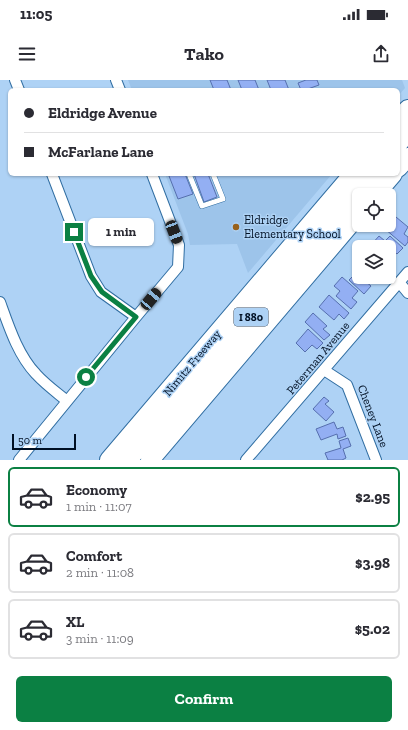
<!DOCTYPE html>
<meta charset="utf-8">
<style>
body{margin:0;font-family:"Zilla Slab",serif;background:#f2f2f3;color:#2b2b33;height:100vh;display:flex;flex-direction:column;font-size:15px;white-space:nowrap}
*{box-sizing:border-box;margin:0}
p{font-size:13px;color:#7c7c81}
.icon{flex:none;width:22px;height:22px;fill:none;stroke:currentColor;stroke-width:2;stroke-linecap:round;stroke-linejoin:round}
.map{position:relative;height:380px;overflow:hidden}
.panel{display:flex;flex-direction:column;background:#fff;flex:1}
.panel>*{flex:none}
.top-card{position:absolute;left:8px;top:8px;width:392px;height:88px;border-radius:6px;box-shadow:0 1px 3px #0004;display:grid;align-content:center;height:88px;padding:0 16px;background:#fff}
.controls{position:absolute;left:352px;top:108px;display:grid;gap:8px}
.controls a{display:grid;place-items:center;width:44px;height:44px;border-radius:6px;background:#fff;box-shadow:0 1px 3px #0004;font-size:20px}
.scale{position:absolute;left:12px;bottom:10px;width:64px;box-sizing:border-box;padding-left:4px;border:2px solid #001024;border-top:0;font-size:11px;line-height:14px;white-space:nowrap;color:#001024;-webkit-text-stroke:3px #aed2f5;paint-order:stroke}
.end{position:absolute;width:18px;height:18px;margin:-9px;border:5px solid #0b8043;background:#fff;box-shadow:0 0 0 2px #fff}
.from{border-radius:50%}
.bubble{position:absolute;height:28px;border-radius:6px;background:#fff;box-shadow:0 1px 3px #0004;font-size:13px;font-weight:700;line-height:28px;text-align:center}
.car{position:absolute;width:12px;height:24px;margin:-12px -6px;border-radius:5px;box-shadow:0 0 3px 1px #0007;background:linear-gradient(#222 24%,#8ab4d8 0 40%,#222 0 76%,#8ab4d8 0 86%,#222 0)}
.top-card b{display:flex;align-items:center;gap:14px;height:38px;font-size:15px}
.top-card b+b{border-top:1px solid #e1e1e2}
.top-card i{width:10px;height:10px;background:#2b2b33}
ul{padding:7px 0 0;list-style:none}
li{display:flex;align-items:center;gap:12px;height:60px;margin:0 8px 6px;padding:0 8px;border:2px solid #e1e1e2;border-radius:6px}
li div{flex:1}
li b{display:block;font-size:15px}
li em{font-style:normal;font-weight:700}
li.current{border-color:#0b8043}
li>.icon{width:36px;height:36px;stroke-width:1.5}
.cta{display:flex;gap:8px;margin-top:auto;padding:8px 16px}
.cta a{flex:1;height:46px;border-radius:6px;background:#0b8043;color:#fff;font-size:16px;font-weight:700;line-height:46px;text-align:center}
.status{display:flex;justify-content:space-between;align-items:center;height:28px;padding:0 20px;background:#fff;direction:ltr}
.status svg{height:11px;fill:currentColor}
header{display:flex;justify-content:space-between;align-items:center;height:52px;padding:0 16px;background:#fff;font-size:18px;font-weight:700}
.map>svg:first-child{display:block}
</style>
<div class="status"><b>11:05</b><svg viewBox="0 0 49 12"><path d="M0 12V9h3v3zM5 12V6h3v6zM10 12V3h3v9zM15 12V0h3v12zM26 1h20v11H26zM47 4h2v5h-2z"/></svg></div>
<header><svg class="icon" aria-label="menu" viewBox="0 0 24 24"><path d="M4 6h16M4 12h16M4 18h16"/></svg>Tako<svg class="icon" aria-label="share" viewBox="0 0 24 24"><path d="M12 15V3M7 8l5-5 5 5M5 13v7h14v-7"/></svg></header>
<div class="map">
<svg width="408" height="380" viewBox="0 0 408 380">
<rect width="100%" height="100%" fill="#aed2f5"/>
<!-- built -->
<path fill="#9dc4ea" d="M128,0h274l3,8 -7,8v-6h-266z
M165,94h167l-84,99 -11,-29 -47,1 -2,-11z"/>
<!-- building -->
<path fill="#93aff3" stroke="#566fae" d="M210,0h17l4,10h-17z
M238,0h17l4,10h-17z
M267,0h18l4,10h-18z
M306,0h11l2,5 -14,5h-4l-3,-7z
M173,94h12l8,20 -15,5 -9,-23z
M194,94h14l9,23 -13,5z
M396,137l12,10 -4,7 4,3v5l-3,4 -20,-17z
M379,156l6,5 5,-5 13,12 -6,6 -5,-4 -3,3v-6h-16l-2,-2z
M359,190v7h9l-3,4 6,5 -7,8 -15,-14z
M342,197l16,14 -6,7 5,4 -6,7 -15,-13 4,-5 -6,-5z
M329,215l20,18 -5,6 -5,-5 -5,6 -15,-13z
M313,233l14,13 -4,3 7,6 -6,5 -19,-18z
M308,249l15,14 -6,6 -5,-4 -7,7 -9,-9z
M324,317l5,4 -4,3 9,8 -8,9 -13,-12z
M334,342l3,7 6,-2 3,9 -8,3 -1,-5 -16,6 -5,-11z
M348,358l3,8 -8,3 3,9 -4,2h-14l-3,-7 16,-5 -2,-7z"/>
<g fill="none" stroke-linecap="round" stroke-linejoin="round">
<defs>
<path id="service" d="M189,94l13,32 21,-7 -10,-25"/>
<path id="minor" d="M15,0l4,10
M116,0l4,10
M52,94l39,102 10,16 35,25
M399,202l9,11
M0,222c9,25 18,53 36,72 9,10 20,18 31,27
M324,290l23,15 29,75
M19,380l117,-143 42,-50 1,-22 -27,-71
M246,380l162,-188"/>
<path id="motorway" d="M398,41l10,-12
M398,64l10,-12
M398,88l10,-11
M375,115l18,-21
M109,380l244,-286
M128,380l245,-286
M150,380l209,-246"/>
</defs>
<!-- service casing -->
<use href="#service" stroke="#316ea2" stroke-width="6"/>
<!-- minor casing -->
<use href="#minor" stroke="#316ea2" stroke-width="12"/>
<!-- motorway casing -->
<use href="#motorway" stroke="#316ea2" stroke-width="20"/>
<!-- service -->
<use href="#service" stroke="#fff" stroke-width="5"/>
<!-- minor -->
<use href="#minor" stroke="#fff" stroke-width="10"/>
<!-- motorway -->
<use href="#motorway" stroke="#fff" stroke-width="18"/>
</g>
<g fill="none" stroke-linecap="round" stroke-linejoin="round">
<!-- route -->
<path stroke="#0b8043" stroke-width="5" d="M74,152l17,44 11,16 34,25 -50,60"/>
</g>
<!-- markers -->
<circle fill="#98611b" stroke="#aed2f5" stroke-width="1.5" cx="236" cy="147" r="4"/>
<g text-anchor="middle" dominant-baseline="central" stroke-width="3" stroke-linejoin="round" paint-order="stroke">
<!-- shield labels -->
<rect fill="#aed2f5" stroke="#344a63" stroke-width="1" x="234" y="228" width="34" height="18" rx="3"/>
<g font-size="11" font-weight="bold" fill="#001024">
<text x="251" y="237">I 880</text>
</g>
<!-- poi labels -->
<g font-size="12" fill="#001024" stroke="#aed2f5" text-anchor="start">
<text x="244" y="140">Eldridge<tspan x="244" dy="14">Elementary School</tspan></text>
</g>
<!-- street labels -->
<g font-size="12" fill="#001024" stroke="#aed2f5">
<text transform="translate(318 278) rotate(-50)">Peterman Avenue</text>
<text transform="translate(192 283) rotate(-50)">Nimitz Freeway</text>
<text transform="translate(373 336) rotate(69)">Cheney Lane</text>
</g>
</g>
</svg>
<div class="controls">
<a><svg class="icon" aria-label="locate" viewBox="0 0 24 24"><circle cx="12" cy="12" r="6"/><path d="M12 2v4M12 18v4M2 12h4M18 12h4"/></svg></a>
<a><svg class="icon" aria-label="layers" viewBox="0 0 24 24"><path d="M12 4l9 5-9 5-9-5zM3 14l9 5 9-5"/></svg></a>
</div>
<div class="scale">50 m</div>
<i class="end from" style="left:86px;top:297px"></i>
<i class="end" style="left:74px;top:152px"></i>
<div class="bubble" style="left:88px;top:138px;width:66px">1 min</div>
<i class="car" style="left:174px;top:152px;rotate:159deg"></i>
<i class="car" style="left:151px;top:219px;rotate:40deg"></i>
<div class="top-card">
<b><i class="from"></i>Eldridge Avenue</b>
<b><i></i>McFarlane Lane</b>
</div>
</div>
<section class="panel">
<ul>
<li class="current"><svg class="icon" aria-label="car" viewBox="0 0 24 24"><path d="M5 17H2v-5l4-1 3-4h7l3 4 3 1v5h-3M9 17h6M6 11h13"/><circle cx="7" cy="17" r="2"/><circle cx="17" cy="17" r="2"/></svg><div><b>Economy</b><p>1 min · 11:07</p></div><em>$2.95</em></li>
<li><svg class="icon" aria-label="car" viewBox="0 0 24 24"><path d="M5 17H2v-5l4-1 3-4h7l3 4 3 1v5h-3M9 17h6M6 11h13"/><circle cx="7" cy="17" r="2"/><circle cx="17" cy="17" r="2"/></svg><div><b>Comfort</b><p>2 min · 11:08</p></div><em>$3.98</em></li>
<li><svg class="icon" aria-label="car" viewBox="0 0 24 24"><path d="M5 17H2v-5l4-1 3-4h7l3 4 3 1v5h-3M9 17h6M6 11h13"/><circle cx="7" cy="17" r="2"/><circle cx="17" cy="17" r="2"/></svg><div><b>XL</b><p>3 min · 11:09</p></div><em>$5.02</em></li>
</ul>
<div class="cta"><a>Confirm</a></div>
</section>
